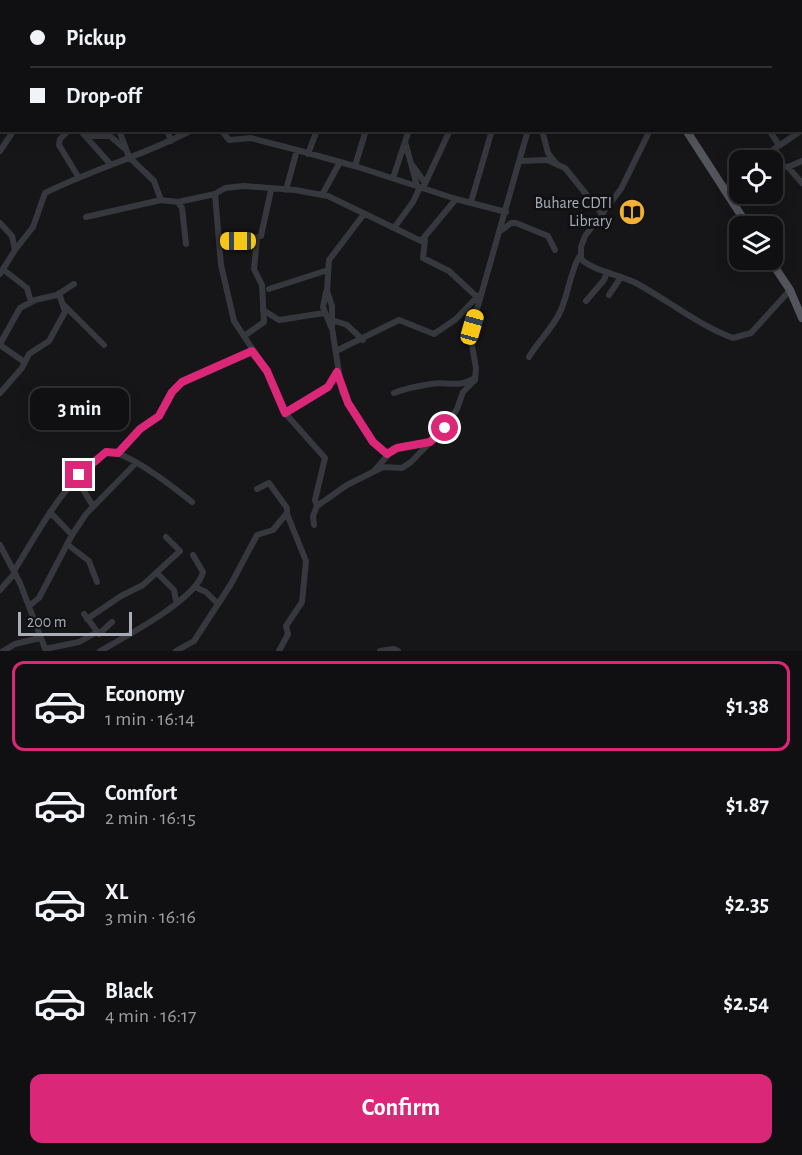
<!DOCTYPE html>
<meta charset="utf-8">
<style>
body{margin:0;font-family:"Alegreya Sans",sans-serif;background:#19191b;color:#f1f3f6;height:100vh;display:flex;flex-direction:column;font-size:22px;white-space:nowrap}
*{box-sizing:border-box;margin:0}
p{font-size:20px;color:#9c9d9f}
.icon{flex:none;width:33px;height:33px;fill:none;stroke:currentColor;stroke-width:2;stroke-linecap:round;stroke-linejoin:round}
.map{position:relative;height:651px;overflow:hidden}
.sheet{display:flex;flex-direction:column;background:#101012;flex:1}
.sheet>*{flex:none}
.top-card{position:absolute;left:0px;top:0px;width:802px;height:132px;box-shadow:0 3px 15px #0003,0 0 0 2px #303032;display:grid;align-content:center;height:132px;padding:0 30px;background:#101012}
.tools{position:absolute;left:729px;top:150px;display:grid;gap:12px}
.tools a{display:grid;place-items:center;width:54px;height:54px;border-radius:12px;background:#101012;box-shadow:0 3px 15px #0003,0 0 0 2px #303032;font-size:30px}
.scale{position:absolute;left:18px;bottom:15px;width:114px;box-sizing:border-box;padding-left:6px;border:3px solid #a8adb8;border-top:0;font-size:16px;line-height:21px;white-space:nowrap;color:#a8adb8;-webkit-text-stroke:4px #111113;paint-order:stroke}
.end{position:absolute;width:27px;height:27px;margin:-14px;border:8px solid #db2777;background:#fff;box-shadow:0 0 0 3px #fff}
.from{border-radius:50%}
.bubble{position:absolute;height:42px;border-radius:12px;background:#101012;box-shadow:0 3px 15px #0003,0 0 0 2px #303032;font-size:20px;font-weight:700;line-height:42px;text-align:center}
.car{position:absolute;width:18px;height:36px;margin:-18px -9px;border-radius:8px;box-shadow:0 0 4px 2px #0007;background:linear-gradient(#f5c518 24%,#345 0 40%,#f5c518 0 76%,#345 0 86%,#f5c518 0)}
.top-card b{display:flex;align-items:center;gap:21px;height:57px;font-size:22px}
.top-card b+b{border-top:2px solid #303032}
.top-card i{width:15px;height:15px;background:#f1f3f6}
ul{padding:10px 0 0;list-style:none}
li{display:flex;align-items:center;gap:18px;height:90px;margin:0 12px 9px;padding:0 18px;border:3px solid transparent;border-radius:12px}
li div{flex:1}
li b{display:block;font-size:22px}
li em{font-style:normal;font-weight:700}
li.on{border-color:#db2777}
li>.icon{width:54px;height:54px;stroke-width:1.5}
.button{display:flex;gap:12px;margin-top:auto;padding:12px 30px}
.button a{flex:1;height:69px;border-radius:12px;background:#db2777;color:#fff;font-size:24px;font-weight:700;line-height:69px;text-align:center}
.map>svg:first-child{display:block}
</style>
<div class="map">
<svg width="802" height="651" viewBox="0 0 802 651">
<rect width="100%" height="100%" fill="#161618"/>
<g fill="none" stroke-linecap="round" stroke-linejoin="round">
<!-- minor -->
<path stroke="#37383d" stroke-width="6" d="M91,0l3,2
M174,0l3,1
M186,0l2,2
M417,0v2
M456,0l3,2
M646,0v2
M724,0v2
M777,0l1,2
M4,2l1,-2
M17,2l2,-2
M82,2l1,-2
M104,2l2,-2
M260,2l1,-2
M348,2l2,-2
M386,2l1,-2
M611,2l3,-2
M0,9l2,-3
M0,17l2,3
M801,35l1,1
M0,76l2,1
M0,92l2,-2
M801,106l1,2
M69,130l-9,9 -1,6 20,33
M80,130l31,35
M119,130l10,27 25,24 7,19
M167,130l4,11
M221,130l8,10 22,-2 46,12 61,17 98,32 50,13
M542,130l6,23 8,10
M650,130l-29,59 -36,47 -4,11v12c14,13 38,15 55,24 33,18 62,42 97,55l18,-5 39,-43
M769,130l10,15
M85,136h25l14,12
M406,145l11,41
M0,151l14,-21
M308,154l9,-24
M758,160l44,-30
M521,161l26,-1 18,8 38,47
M772,165l16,2 14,-6
M355,166l11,-36
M413,166l12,17
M788,167l14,16
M393,178l16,-48
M423,188l27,-58
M724,189l16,-14
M286,190l11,-40
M322,195l18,-33
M178,202l37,-8
M471,202l21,-72
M364,214l-35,46 -2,31 5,15v22l10,64 31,50 14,12
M86,217l75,-17 17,2 4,6 4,36
M0,223l12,13 3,14 -15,24
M394,228l19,-26 7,-15
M502,230l9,-7h5l32,13 7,14
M425,240l-2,18 26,13 28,26
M220,241l29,-1 12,-4 10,-46
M15,250l18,-23 12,-34c48,-24 100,-38 147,-63
M4,270l23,18 4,14
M269,289l59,-19
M326,292l-3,15 8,20
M609,295l12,-18
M586,301l18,-21 3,-8
M64,305l40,40
M263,310l16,10 45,-7
M332,320l15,5 16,15
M244,336l20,-14 -2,-37 -8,-16 3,-31
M0,344l20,-36 15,-8 22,-5 17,-11
M0,345l23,16
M336,351l63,-31 35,14 22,-15 22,-23
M529,357c9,-16 25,-30 32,-47 6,-13 12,-47 19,-54
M0,393l22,-25 7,-14 20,-13 16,-29 -6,-19
M394,393c12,-5 24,-7 37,-9 15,-3 28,4 42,-5
M285,413l43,-26 9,-15
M118,453l22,-24 19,-13 13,-24 10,-10 70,-31
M375,470l18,-21 36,-7
M76,478l17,28
M317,506l-2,-6 10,-42 -40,-45 -18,-42 -33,-50 -13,-56 -6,-71 10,-6 19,-2 51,4 33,6 93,45 35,-42
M50,512l22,23
M314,525l-1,-9 4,-10 30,-21 36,-18 19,1 9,-6 34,-35 12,-18 6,-17 12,-12 1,-12 -6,-34 58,-204
M67,544l22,17 8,21
M0,545l20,38 26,68
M14,571c26,-42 50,-90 92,-119 19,-3 70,37 86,50
M157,573l17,17 2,11
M195,587l11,5 12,12
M0,590l15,-17
M29,606l10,-8 33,-63 14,-21 49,-50
M84,614l15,20 13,-12
M87,619l34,-23 22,-11 37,-34 -14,-14
M45,649l34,-7 18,-10
M3,651l12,-7 25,-6
M100,651c25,-14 97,-52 103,-79l-10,-17
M176,651l18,-10 37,-57 26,-49 16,-5 14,-17v-5l-18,-25 -12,6
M279,651l9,-17 -2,-8 16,-24 4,-41 -19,-47
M380,651l14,-2 4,2"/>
<!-- major -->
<path stroke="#53555c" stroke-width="8" d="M598,0l1,2
M686,130l62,96
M770,260l20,30 12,28"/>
</g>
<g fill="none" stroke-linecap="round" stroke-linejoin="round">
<!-- route -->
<path stroke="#db2777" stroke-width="8" d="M79,475l27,-23 12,1 22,-24 19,-13 13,-24 10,-10 70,-31 15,20 18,42 43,-26 9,-15 11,31 25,39 14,12 10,-6 33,-6 15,-14"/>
</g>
<!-- icons -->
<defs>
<symbol id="library-disc" viewBox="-11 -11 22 22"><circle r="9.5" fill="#f2b134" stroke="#111113"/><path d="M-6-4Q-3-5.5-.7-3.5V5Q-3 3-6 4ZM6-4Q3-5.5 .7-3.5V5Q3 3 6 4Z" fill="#111"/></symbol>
</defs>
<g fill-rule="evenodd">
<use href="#library-disc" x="617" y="197" width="30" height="30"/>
</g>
<g text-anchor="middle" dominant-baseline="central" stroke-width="6" stroke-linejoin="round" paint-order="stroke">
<!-- poi labels -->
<g font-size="16" fill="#a8adb8" stroke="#111113" text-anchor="end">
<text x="612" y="203">Buhare CDTI<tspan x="612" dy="18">Library</tspan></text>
</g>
</g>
</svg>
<div class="tools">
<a><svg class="icon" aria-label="locate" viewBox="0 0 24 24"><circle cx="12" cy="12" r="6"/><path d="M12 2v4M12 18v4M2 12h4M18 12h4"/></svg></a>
<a><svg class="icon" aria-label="layers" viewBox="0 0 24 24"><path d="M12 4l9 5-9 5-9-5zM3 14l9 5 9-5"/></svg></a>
</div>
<div class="scale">200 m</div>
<i class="end from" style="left:445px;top:428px"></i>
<i class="end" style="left:79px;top:475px"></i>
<div class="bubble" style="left:30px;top:388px;width:99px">3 min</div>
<i class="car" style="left:238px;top:241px;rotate:270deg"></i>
<i class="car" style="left:472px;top:327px;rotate:16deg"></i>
<div class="top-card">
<b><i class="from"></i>Pickup</b>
<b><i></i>Drop-off</b>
</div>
</div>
<section class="sheet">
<ul>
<li class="on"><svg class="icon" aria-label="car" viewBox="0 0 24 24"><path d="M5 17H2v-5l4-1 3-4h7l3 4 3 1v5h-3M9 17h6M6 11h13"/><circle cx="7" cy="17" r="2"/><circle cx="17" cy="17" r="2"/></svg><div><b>Economy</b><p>1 min · 16:14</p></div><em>$1.38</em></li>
<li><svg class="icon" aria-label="car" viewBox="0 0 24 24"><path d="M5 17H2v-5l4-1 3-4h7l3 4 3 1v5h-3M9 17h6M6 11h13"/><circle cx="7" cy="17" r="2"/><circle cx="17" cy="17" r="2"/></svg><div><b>Comfort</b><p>2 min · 16:15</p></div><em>$1.87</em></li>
<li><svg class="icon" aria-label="car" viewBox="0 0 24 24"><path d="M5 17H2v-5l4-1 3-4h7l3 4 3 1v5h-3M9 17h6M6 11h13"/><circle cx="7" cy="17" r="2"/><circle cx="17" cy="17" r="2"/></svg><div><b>XL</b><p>3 min · 16:16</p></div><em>$2.35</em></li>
<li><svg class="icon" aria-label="car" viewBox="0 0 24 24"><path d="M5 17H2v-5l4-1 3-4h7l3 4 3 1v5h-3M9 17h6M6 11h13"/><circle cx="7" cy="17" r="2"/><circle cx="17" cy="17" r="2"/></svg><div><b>Black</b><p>4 min · 16:17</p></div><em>$2.54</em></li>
</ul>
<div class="button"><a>Confirm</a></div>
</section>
